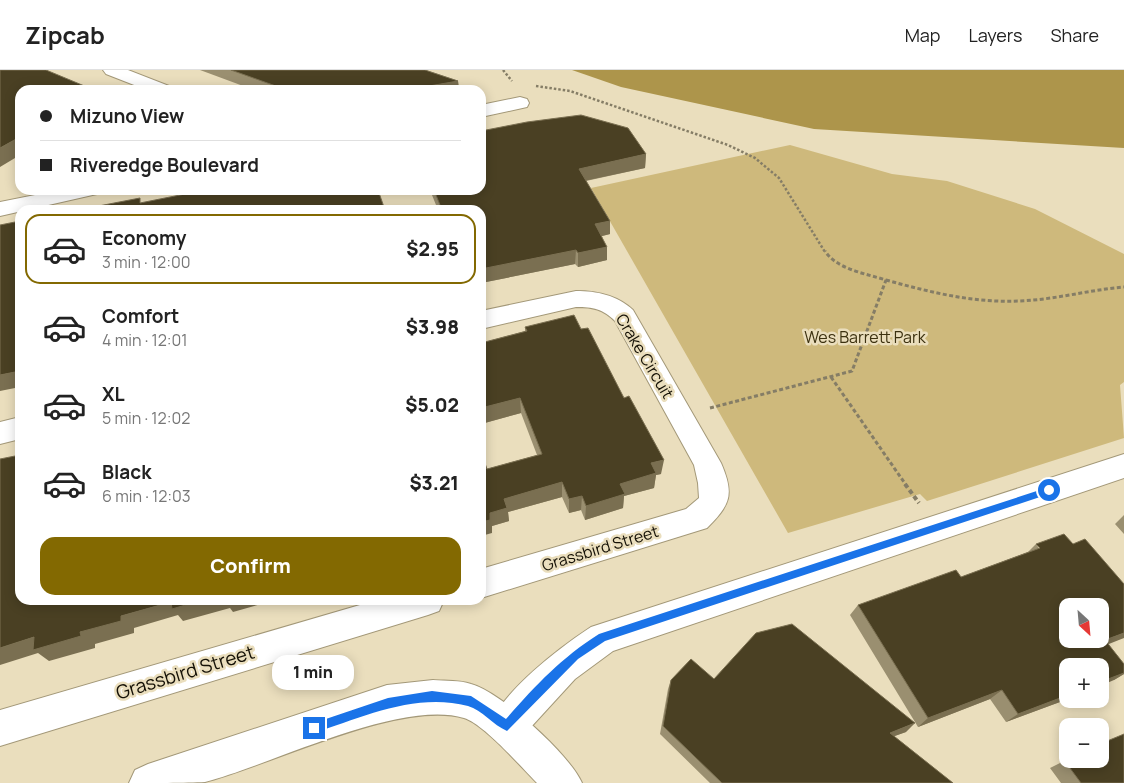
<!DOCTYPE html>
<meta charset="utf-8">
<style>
body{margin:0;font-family:Manrope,sans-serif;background:#f6f6f6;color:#222;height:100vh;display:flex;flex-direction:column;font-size:19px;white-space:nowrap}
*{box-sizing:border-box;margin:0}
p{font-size:16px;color:#767676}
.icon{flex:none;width:28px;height:28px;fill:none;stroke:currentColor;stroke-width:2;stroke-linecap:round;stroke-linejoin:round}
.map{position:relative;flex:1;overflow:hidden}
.details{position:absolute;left:15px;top:135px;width:471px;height:400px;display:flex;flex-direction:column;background:#fff;border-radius:15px;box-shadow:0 2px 12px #0003}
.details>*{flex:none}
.guide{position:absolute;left:15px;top:15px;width:471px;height:110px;border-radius:15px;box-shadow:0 2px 12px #0003;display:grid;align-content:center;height:110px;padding:0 25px;background:#fff}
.needle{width:32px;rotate:154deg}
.controls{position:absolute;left:1059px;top:528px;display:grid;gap:10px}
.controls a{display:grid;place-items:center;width:50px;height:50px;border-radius:10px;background:#fff;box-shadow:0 2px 12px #0003;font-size:25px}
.end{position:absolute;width:22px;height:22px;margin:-11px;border:6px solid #1a73e8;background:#fff;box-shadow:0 0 0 2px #fff}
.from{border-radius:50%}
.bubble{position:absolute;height:35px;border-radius:15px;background:#fff;box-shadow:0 2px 12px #0003;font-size:16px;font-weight:800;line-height:35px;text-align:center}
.guide b{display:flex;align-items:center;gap:18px;height:48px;font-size:19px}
.guide b+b{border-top:1px solid #e0e0e0}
.guide i{width:12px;height:12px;background:#222}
ul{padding:9px 0 0;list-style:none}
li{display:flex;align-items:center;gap:15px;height:70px;margin:0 10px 8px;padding:0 15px;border:2px solid transparent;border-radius:15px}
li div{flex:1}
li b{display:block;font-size:19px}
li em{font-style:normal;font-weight:800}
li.on{border-color:#836901}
li>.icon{width:45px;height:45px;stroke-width:1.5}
.cta{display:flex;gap:10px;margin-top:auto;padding:10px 25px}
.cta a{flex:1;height:58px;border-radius:15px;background:#836901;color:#fff;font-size:20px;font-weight:800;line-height:58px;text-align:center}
header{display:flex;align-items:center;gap:30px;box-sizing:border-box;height:70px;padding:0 25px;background:#fff;border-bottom:1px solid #e0e0e0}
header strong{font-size:24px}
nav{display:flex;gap:28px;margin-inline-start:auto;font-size:18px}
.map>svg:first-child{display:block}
</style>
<header>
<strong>Zipcab</strong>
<nav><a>Map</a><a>Layers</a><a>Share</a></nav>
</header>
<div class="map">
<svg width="1124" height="713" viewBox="0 0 1124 713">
<rect width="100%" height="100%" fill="#eadebd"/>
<!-- green -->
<path fill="#ceb97c" d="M790,75l102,29 55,7 88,28 89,45v128l-4,3 4,53 -197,63 -7,-7 -132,39 -197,-345z"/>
<!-- water -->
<path fill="#ad954b" d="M572,0h552v78l-310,-19 -193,-42z"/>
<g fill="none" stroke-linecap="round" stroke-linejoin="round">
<defs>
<path id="minor" d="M103,0h25l41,16 3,4h-25l-41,-16z
M520,27l7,2 2,4 -2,4 -46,10v-12z
M60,120h40l-3,4 -97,22v-14z
M576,221c21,0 41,4 57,19l88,153c14,32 9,42 -14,65l-226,70v-29l205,-60 13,-11 -1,-15 -4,-18 -79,-144c-12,-12 -22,-14 -39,-14l-95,22v-18z
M20,347v22l-20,5v-22z
M1124,384v24l-511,173 -38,28 -55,60 -13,5 -13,-5 -5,-13c15,-36 70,-78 102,-99z
M377,530h67l-5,11 -11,4 -428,131v-36z"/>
<path id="tertiary" d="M433,610c12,1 27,0 38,4 30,8 99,71 111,99h-45c-16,-16 -53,-59 -73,-65 -64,-19 -193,47 -259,64 -18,1 -56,1 -76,1l6,-13 13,-6 239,-79z"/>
</defs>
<!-- minor casing -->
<use href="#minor" stroke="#a39878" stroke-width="2"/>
<!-- tertiary casing -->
<use href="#tertiary" stroke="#a39878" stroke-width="2"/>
<!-- path-far2 -->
<path stroke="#857d66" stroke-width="2.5" stroke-dasharray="2.5 2" stroke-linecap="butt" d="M503,0l9,11
M536,16l34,5 158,54 27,13 24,20 46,74"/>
<!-- path-far1 -->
<path stroke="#857d66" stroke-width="3" stroke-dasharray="4 2.5" stroke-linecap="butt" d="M886,210c43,12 87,23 132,21 36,-1 70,-11 106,-14
M831,307l75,108
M710,338l142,-37 34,-91c-19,-6 -50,-11 -61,-29"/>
<!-- path -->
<path stroke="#857d66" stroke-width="4" stroke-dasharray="4.5 3" stroke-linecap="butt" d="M905,414l14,19"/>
<!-- minor -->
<use href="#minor" fill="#fff" fill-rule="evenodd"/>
<!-- tertiary -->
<use href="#tertiary" fill="#fff" fill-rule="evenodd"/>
</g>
<!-- wall -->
<path fill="#9a8f70" d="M200,0h225l33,11 1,9h-205z
M646,84l-1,14 -59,13 24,40v13l-8,2 5,24 -29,7 -3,-3 -94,19v-73h-43l-8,-20h51z
M525,257l56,2 80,145 -5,1 -2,13 -30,8 -1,12 -38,12 -4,-10 -12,3 -7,-16 -54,15 1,9 -17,5v7l-5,-64 50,-14 -16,-42 -40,11v-81l44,-12z
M1124,445v19l-9,-10z
M1036,474l72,100 16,20v10l-10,6 -46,-14v33l-62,23 -16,-23 -72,28 -68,-112 8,-10 103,-28 67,-25z
M714,609l192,53 -12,4 59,47h-243l-50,-49 8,-45 3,-9z
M1068,689l56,24h-63l-11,-15z"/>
<!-- shaded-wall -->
<path fill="#7a6f51" d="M458,11l1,9h-53z
M18,68l2,3v14l-20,12v-19z
M646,84l-1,14 -66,14v-13z
M610,151v13l-16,4 1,-14z
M607,177v13l-29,7v-14z
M576,180l-1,14 -94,19v-14z
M20,301v16l-20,4v-16z
M520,328l1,15 -40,11v-16z
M664,390l-3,14 -5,1 -2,13 -30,8 -1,12 -38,12 1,-14 65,-43z
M562,412v15l-54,15 1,9 -17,5v7l-11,3v-14l23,-23z
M582,426l-1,14 -12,3v-14z
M202,530h73l-42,12 -3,-4 -47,13 -5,-6 -44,13v5l-39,11v4l-46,13 -11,-8 -38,12v-17l34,-11 46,-5 41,-16 50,-14z
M1124,563v5l-33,13 14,-11z
M1124,603v1l-10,6 -14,6v-4z
M1002,620l-12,9 -72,28 10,-9z
M1068,625v4l-62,23 12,-8z
M915,653l-9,9 -25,9 9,-8z"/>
<!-- building -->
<path fill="#4a4023" stroke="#7a6f51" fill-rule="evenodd" d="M0,0h46l48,20h-74v49l-2,-1 -18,10z
M231,0h194l33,11 -52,9h-119z
M581,45l47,13 18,26 -67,15 31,52 -15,3 12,23 -29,6 -2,-3 -95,19v-59h-39l-8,-20h47v-59l46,-9z
M205,120h173l7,20h-307l62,-12v5z
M20,151v150l-20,4v-150z
M574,245l7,14 7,-1 36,70 5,-2 35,64 -13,3 5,10 -36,11 5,10 -39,12 -4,-10 -13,3 -7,-17 -58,17 3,9 -17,5v7l-9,2v-70l6,17 55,-15 -22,-56 -39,10v-65l46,-12 -2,-4z
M20,385v145h182l-30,9 -1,-7 -50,14v5l-41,11 1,4 -48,14 1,-13 -34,11v-189z
M1064,464l9,10 12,-5 39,45v49l-19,7 19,24v9l-24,9v-16h-32v29l-50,19 -16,-24 -74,28 -70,-113 98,-35 5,7 79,-29 -4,-4zM1068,536h32v33h-32z
M792,554l123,99 -25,10 63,50h-231l-59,-57 8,-46 20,-21 23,20 42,-46z
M1124,664v49h-43l-17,-23 4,-1h32v-15z"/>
<!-- route -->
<path fill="#1a73e8" d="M1049,417l3,1v5l-447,148 -27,18 -71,72c-14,-6 -25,-21 -39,-25 -52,-14 -106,11 -154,27l-5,-5 5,-5 74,-25 44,-7 39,5 35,23c29,-33 55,-61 93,-85z"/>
<g text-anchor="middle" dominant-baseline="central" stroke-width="5" stroke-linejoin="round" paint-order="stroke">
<!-- park labels -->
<g font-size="16" fill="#3c3110" stroke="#eadebd">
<text x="865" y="267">Wes Barrett Park</text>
</g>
<!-- street labels -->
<g font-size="16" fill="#151106" stroke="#eadebd">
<text transform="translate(645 286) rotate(59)">Crake Circuit</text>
<text transform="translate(600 478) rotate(-17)">Grassbird Street</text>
</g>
<!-- near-street labels -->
<g font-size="19" fill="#151106" stroke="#eadebd">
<text transform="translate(185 602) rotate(-17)">Grassbird Street</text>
</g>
</g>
</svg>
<div class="controls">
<a><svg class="needle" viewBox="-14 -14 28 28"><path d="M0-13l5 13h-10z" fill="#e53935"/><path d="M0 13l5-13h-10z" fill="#767676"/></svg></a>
<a>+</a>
<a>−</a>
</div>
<i class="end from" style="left:1049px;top:420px"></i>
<i class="end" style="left:314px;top:658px"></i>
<div class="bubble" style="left:272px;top:585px;width:82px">1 min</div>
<div class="guide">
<b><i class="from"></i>Mizuno View</b>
<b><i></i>Riveredge Boulevard</b>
</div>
<section class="details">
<ul>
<li class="on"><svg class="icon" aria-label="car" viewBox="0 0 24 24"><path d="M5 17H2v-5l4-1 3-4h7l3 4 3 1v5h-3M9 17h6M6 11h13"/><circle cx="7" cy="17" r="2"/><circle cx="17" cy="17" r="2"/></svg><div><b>Economy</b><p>3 min · 12:00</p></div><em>$2.95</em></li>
<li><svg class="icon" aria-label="car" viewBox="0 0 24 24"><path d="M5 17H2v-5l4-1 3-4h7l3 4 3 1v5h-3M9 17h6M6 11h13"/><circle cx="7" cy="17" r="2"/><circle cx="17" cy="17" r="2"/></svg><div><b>Comfort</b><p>4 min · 12:01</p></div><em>$3.98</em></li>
<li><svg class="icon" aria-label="car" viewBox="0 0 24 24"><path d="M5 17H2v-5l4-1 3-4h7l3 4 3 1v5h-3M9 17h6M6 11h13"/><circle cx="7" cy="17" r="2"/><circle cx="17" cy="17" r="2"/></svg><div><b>XL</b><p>5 min · 12:02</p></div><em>$5.02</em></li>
<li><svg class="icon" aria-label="car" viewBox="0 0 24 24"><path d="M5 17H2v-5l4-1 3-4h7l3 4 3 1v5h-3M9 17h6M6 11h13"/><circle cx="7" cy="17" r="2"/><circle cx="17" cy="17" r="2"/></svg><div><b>Black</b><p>6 min · 12:03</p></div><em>$3.21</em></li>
</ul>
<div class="cta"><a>Confirm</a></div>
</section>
</div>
